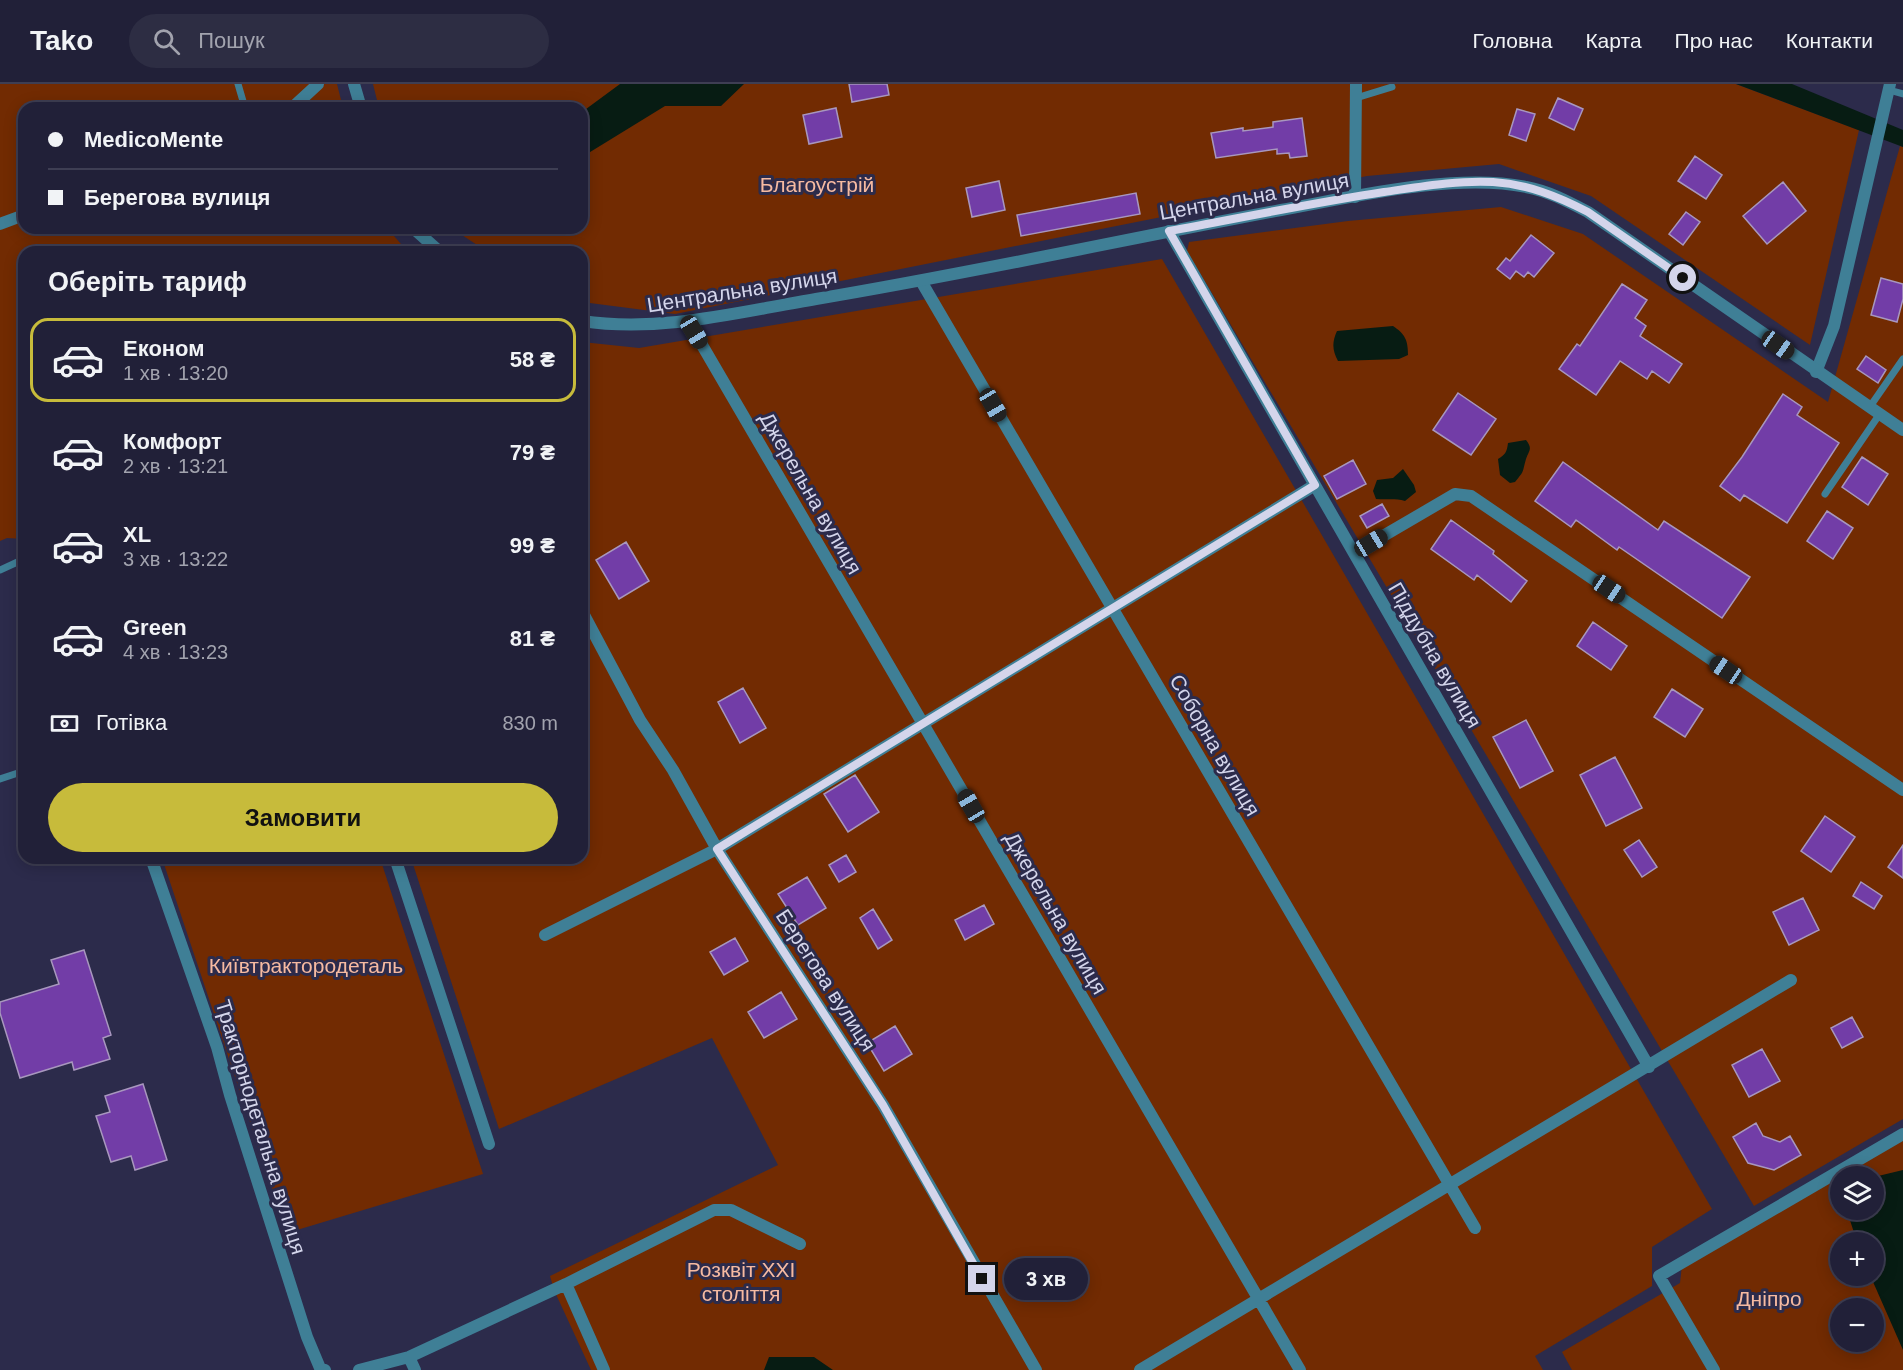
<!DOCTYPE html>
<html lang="uk">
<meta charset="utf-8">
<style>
body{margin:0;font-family:Arial,sans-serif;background:#2d2d43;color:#f1f3f6;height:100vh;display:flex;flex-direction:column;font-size:22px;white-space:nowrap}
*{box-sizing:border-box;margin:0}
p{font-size:20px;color:#a2a3ae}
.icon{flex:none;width:33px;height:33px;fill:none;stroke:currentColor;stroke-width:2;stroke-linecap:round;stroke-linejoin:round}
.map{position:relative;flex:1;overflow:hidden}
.drawer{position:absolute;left:18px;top:162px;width:570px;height:618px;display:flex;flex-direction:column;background:#212038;border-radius:18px;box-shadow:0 3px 15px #0003,0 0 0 2px #3e3e53}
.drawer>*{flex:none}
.banner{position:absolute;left:18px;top:18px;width:570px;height:132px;border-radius:18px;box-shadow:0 3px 15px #0003,0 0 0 2px #3e3e53;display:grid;align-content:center;height:132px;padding:0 30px;background:#212038}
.fabs{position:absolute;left:1830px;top:1082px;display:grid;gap:12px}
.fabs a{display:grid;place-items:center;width:54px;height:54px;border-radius:50%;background:#212038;box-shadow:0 3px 15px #0003,0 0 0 2px #3e3e53;font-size:30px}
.end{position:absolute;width:27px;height:27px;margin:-14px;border:8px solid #d4d5eb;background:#111;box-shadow:0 0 0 3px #111}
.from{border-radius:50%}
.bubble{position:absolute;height:42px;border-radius:21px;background:#212038;box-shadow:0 3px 15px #0003,0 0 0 2px #3e3e53;font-size:20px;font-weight:700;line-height:42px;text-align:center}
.car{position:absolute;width:18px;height:36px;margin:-18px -9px;border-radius:8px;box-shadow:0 0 4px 2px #0007;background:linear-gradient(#222 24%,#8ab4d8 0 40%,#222 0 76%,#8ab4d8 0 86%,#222 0)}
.banner b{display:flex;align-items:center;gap:21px;height:57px;font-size:22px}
.banner b+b{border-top:2px solid #3e3e53}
.banner i{width:15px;height:15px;background:#f1f3f6}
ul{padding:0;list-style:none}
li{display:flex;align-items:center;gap:18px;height:84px;margin:0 12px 9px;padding:0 18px;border:3px solid transparent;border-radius:18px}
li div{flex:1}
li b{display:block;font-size:22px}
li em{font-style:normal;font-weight:700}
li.on{border-color:#c7bb3b}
li>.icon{width:54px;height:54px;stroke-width:1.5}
h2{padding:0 30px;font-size:27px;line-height:72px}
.pay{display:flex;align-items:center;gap:15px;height:66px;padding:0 30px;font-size:22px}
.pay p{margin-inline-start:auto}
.primary-button{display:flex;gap:12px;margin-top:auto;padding:12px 30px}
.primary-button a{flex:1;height:69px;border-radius:36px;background:#c7bb3b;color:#111;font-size:24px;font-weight:700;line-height:69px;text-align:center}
header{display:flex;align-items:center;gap:36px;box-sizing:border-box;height:84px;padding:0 30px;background:#212038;border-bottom:2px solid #3e3e53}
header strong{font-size:28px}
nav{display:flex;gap:33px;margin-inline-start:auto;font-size:21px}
.search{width:420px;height:54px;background:#2d2d43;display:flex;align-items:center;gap:15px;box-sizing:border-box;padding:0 21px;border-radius:33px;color:#a2a3ae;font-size:22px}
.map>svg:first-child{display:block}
</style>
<header>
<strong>Tako</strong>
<div class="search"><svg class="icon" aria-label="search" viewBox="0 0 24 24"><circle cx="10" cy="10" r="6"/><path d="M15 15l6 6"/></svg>Пошук</div>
<nav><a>Головна</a><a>Карта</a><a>Про нас</a><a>Контакти</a></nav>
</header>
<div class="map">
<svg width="1903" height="1286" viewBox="0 0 1903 1286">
<rect width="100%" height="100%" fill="#2c2b4b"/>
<!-- green -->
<path fill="#722b02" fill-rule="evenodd" d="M0,0h337l6,24h-319v120h363l21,24h-384v287l-17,-1 -7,3z
M373,0h1363l123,46 -49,215 -219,-149 -92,-32 -132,12 -692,138 -93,-12v-50h-94l-37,-24h131v-120h-203z
M1900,62l3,1v972l-149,87 -567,-955 2,-9 159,-21 153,-14 82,27 245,168z
M1162,175l550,950 -60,38v39l-117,70 8,14h-952l-37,-80 -4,-14 228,-111 -66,-127 -213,91 -88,-271h171v-516l57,6z
M162,774h218l103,316 -196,59z
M1903,1056v230h-331l-10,-18 118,-69 2,-18zM1840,1092h34v33h-34zM1840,1158h34v33h-34zM1840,1224h34v33h-34z"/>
<!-- water -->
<path fill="#071c13" d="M620,0h124l-23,22h-56l-83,51v-45z
M1736,0h56l111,46v17z
M1393,242c12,8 15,14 15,29l-9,4 -61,2c-6,-11 -6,-19 -1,-30z
M1526,356c7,9 3,10 0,19 -4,14 -1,11 -11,23l-5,1 -10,-8 -2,-16c7,-4 9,-7 10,-16z
M1403,385l11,16 2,7 -11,9c-10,-3 -18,-1 -29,-2l-3,-8 4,-11 16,-2z
M1903,1086v180l-33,-75h4v-33h-17l-9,-28 2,-5h24v-32z
M769,1273h45l19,13h-69z"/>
<!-- building -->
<path fill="#723da7" stroke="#a897be" stroke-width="1.5" d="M849,0h38l2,11 -37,7z
M1558,14l25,11 -9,21 -25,-12z
M836,24l6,29 -33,7 -6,-29z
M1517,25l18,5 -9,27 -17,-6z
M1302,34l5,38 -17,2 -1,-5 -12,1v-5l-61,9 -5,-25 32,-5v3l30,-4v-5z
M1695,72l27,19 -16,24 -28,-18z
M999,97l6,29 -33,7 -6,-29z
M1783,98l23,29 -39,33 -24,-28z
M1136,109l4,21 -119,22 -4,-21z
M1686,128l14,10 -17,23 -14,-11z
M1531,151l23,18 -20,24 -6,-5 -4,5 -8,-6 -6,8 -13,-10 9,-11 4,3z
M1881,194l22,6v15l-6,23 -26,-7z
M1622,200l25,16 -12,18 11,8 -6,10 42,28 -13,19 -17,-12 -5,8 -27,-18 -24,34 -37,-26 18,-25 3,2z
M1866,272l20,14 -8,13 -21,-14z
M1458,309l38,26 -25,36 -38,-25z
M1783,310l19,13 -5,8 42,28 -52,80 -43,-28 -4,6 -20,-15 22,-29z
M1862,373l26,17 -20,31 -26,-18z
M1353,376l13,24 -29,15 -13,-23z
M1563,378l95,68 6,-9 86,56 -28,41 -103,-71 -2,3 -41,-30 -5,7 -36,-26z
M1382,420l7,12 -22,12 -7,-12z
M1827,427l26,17 -20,31 -26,-18z
M1451,436l43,31 -1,3 34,27 -16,21 -34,-27 -3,5 -43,-31z
M626,458l23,39 -30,18 -23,-39z
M1593,538l34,24 -16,24 -34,-24z
M743,604l23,40 -26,15 -22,-41z
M1672,605l31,20 -18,28 -31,-20z
M1526,636l27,51 -33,17 -27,-51z
M1615,673l27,51 -36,18 -26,-51z
M855,691l24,37 -31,20 -24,-38z
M1825,732l30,21 -24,35 -30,-21z
M1639,756l18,27 -15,10 -18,-27z
M1903,761v33l-15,-11z
M846,771l10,17 -17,10 -10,-17z
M807,793l19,31 -28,17 -20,-31z
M1861,798l21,14 -8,13 -21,-13z
M1803,814l16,32 -30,15 -16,-33z
M984,821l10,19 -29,16 -10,-20z
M873,825l19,31 -14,9 -18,-31z
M735,854l13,23 -24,14 -14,-23z
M84,866l27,85 -8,3 7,21 -36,11 -2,-8 -52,16 -20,-65v-11l59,-18 -8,-24z
M781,908l16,27 -33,19 -16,-26z
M1852,933l11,20 -21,11 -11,-20z
M895,942l17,28 -28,17 -17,-28z
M1762,965l18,32 -31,16 -17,-32z
M143,1000l24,76 -32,10 -4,-14 -20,6 -15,-46 14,-4 -5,-16z
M1756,1039l7,13 17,6 10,-6 11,19 -27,15 -26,-7 -15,-26z"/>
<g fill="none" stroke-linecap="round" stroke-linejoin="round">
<!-- service -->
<path stroke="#3f7f96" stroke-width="7" d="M238,0l7,24
M1889,6l14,4
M1356,14l36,-11
M1869,324l34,-49
M1825,410l54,-79
M0,486l24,-11
M0,695l24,-8"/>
<!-- minor -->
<path stroke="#3f7f96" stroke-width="12" d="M292,24l26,-24
M1355,113l1,-113
M0,140l24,-9
M1169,147l480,836
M921,197l554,947
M688,237l612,1049
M1816,288l18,-46 56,-242
M1354,469l101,-59 16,2 432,294
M582,527l58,109 33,50 44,79 166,256 153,265
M151,774l66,189 13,48 77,242 13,31 5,2
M395,774l94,286
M545,851l172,-86 598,-364
M409,1273l6,13
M359,1286l50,-13 157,-73
M604,1286l-38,-86 148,-74h17l69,34
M1140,1286l651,-390
M1714,1286l-55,-94 244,-142"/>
<!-- tertiary -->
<path stroke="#3f7f96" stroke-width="12" d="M354,0l7,24
M413,144l27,24
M582,237c78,12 157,-9 234,-22 156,-26 310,-60 465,-89 72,-13 174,-38 245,-23 22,4 41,14 62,25l315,218"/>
</g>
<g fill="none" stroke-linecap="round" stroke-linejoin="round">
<!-- route -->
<path stroke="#d4d5eb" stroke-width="8" d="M982,1195l-99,-174 -166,-256 598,-364 -146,-254c71,-13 143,-28 215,-39 35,-5 73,-12 109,-10 34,2 64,14 95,30l95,66"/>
</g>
<g text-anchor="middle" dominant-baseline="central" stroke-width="6" stroke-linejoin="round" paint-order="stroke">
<!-- park labels -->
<g font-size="21" fill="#f6baa1" stroke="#2c2b4b">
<text x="817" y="100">Благоустрій</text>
<text x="306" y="881">Київтрактородеталь</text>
<text x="741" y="1185">Розквіт XXI<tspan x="741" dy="24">століття</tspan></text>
<text x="1769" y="1214">Дніпро</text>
</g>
<!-- street labels -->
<g font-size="21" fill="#d4d5eb" stroke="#2c2b4b">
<text transform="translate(1254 112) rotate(-10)">Центральна вулиця</text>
<text transform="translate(742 206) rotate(-9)">Центральна вулиця</text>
<text transform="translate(811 409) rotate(60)">Джерельна вулиця</text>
<text transform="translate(1435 571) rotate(60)">Піддубна вулиця</text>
<text transform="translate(1215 661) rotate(60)">Соборна вулиця</text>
<text transform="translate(1056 829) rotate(60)">Джерельна вулиця</text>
<text transform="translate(826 896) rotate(57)">Берегова вулиця</text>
<text transform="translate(261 1043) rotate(73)">Тракторнодетальна вулиця</text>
</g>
</g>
</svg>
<div class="fabs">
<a><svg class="icon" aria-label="layers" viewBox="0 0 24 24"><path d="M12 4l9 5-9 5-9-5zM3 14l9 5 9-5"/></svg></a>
<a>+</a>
<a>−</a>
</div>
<i class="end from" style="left:1683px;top:194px"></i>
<i class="end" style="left:982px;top:1195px"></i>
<div class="bubble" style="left:1004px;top:1174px;width:84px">3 хв</div>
<i class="car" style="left:694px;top:248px;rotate:149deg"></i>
<i class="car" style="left:1778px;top:261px;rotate:125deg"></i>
<i class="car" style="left:993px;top:321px;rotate:150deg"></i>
<i class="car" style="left:1371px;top:459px;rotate:59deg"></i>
<i class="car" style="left:1609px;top:505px;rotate:124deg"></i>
<i class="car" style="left:1726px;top:586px;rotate:304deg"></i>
<i class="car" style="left:971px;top:722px;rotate:330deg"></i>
<div class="banner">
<b><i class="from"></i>MedicoMente</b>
<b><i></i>Берегова вулиця</b>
</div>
<section class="drawer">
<h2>Оберіть тариф</h2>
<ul>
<li class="on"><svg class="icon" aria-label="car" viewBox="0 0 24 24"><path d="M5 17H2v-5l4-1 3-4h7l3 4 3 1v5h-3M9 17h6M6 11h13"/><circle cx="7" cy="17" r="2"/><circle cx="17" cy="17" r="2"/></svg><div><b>Економ</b><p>1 хв · 13:20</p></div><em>58 ₴</em></li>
<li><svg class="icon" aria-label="car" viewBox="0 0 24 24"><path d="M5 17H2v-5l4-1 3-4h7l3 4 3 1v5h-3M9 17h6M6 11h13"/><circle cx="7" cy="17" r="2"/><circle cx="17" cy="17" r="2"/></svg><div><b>Комфорт</b><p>2 хв · 13:21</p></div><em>79 ₴</em></li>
<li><svg class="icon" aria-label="car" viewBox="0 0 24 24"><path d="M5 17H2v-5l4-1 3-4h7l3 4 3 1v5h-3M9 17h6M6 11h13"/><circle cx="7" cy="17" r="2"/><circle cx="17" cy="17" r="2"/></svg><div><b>XL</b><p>3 хв · 13:22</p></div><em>99 ₴</em></li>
<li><svg class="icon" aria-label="car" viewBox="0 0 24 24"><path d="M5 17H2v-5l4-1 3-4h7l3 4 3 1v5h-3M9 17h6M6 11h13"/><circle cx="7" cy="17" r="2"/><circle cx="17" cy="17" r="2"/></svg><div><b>Green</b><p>4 хв · 13:23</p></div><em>81 ₴</em></li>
</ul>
<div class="pay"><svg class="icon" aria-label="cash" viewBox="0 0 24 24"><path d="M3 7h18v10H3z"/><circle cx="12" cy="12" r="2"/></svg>Готівка<p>830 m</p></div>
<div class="primary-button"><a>Замовити</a></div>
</section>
</div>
